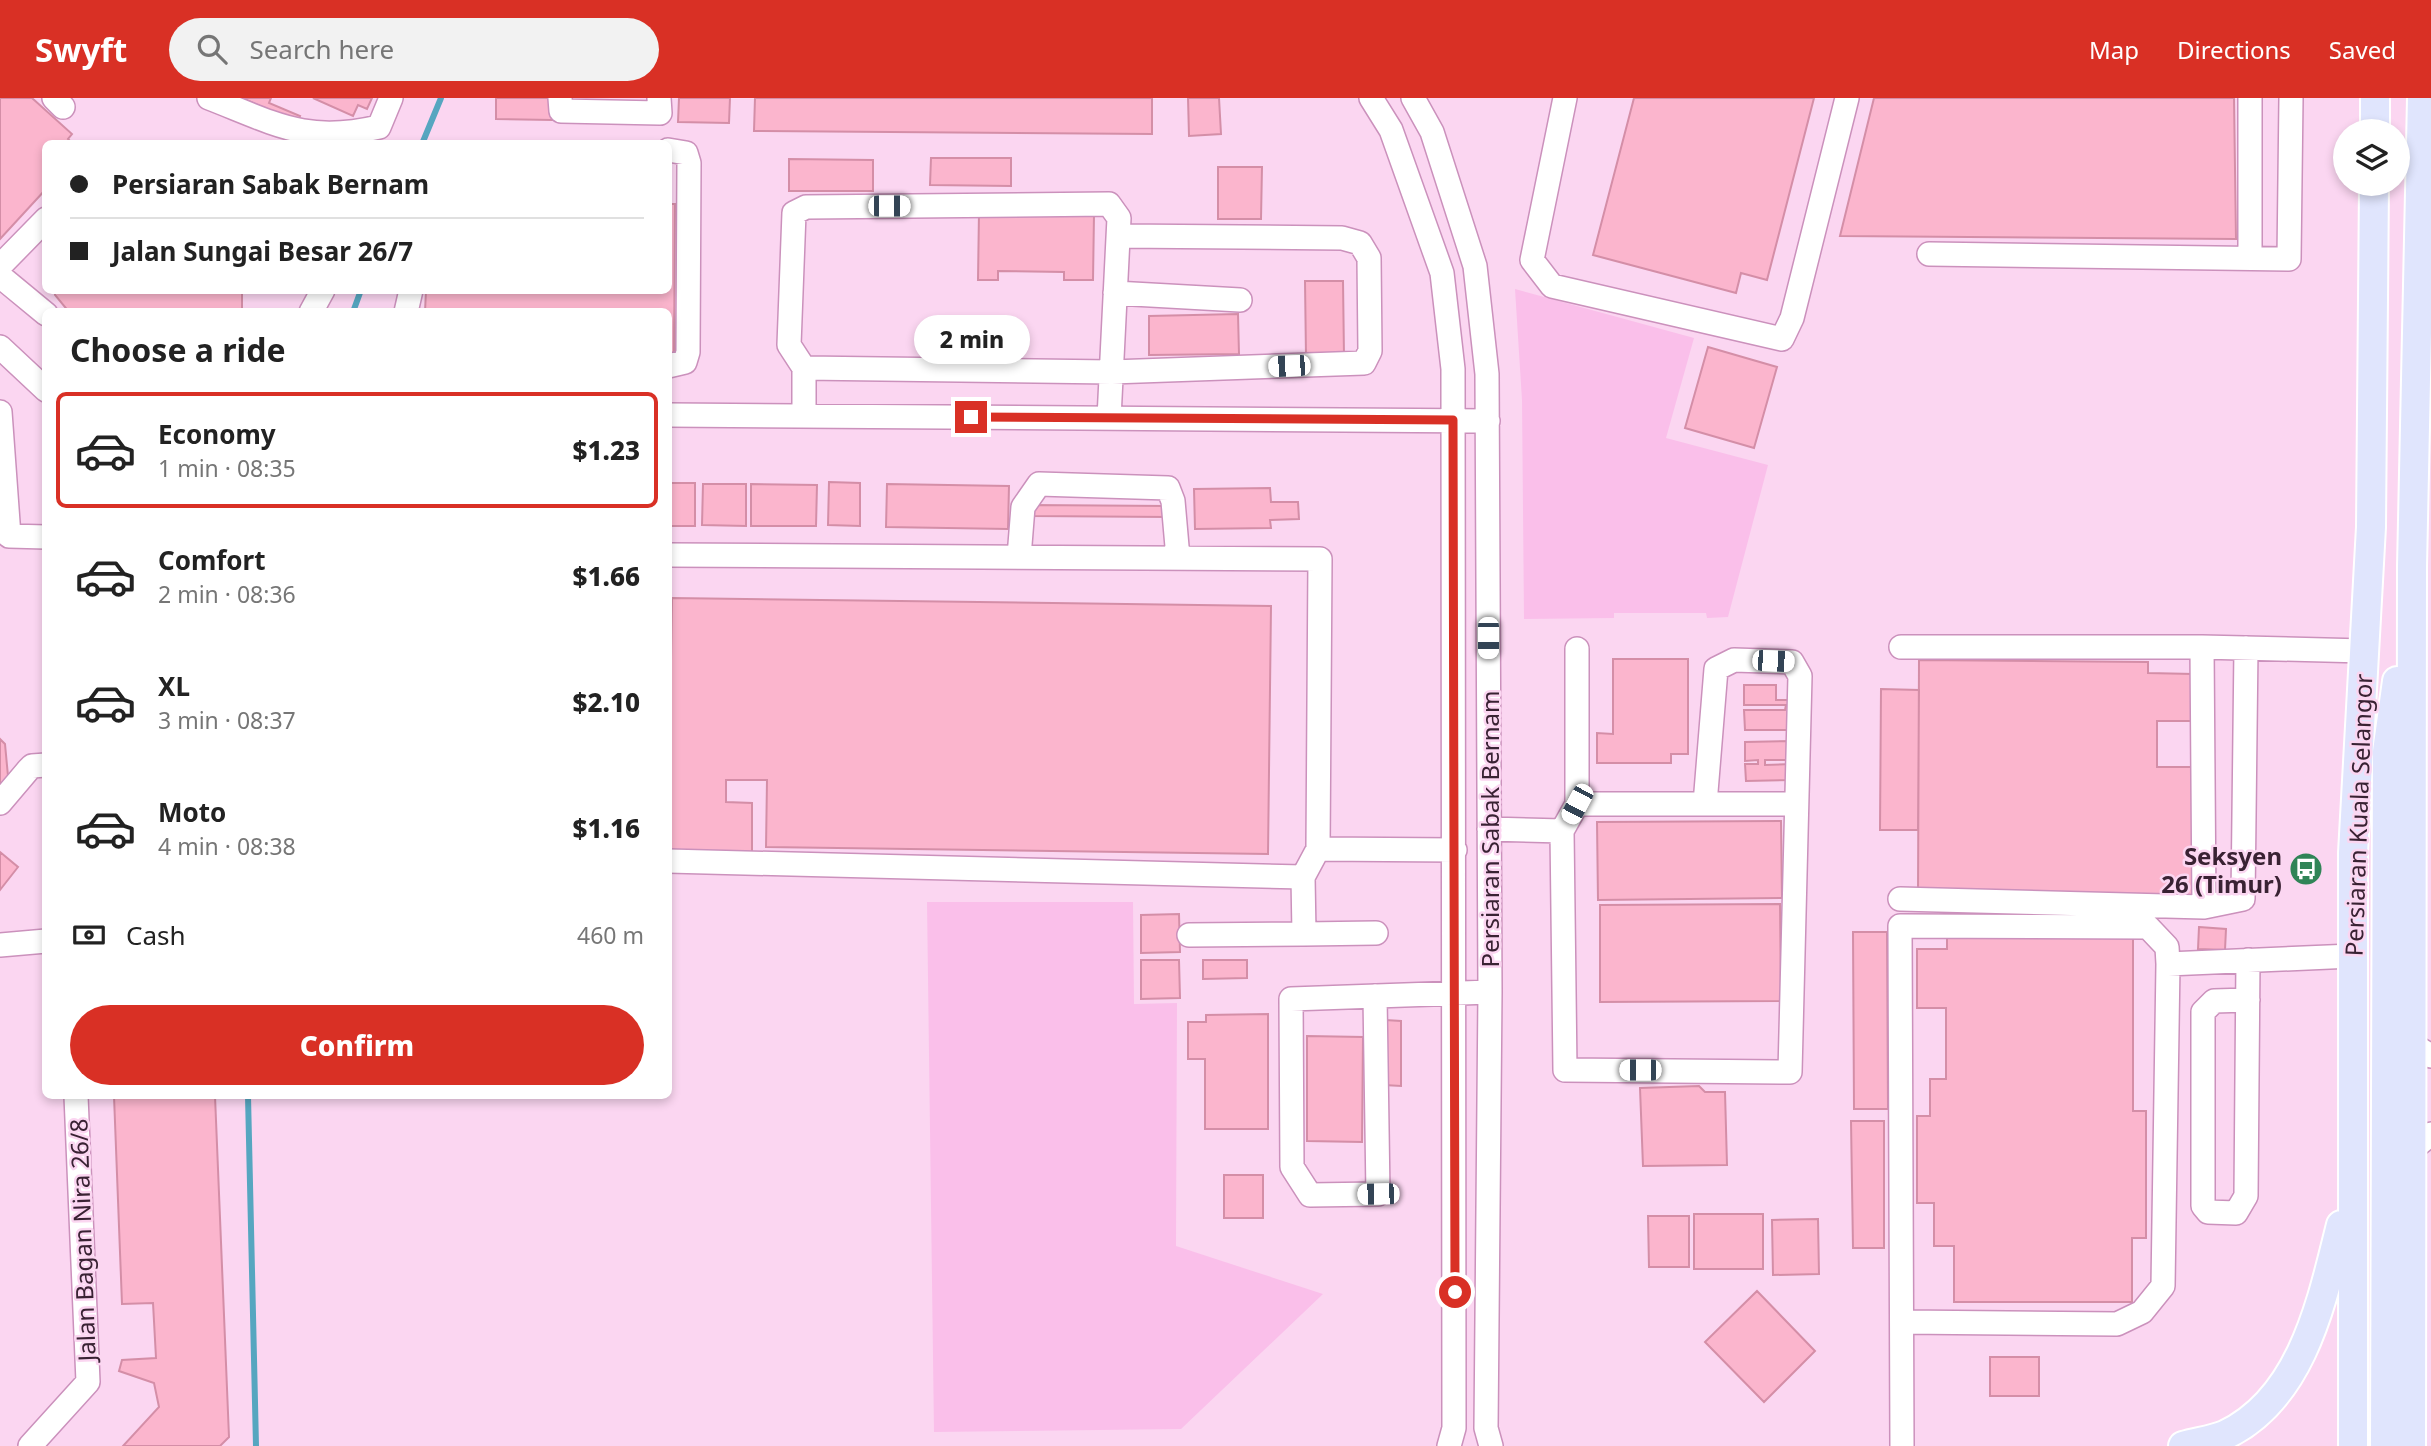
<!DOCTYPE html>
<meta charset="utf-8">
<style>
body{margin:0;font-family:"Noto Sans",sans-serif;background:#f2f2f2;color:#222;height:100vh;display:flex;flex-direction:column;font-size:26px;white-space:nowrap}
*{box-sizing:border-box;margin:0}
p{font-size:23px;color:#767676}
.icon{flex:none;width:38px;height:38px;fill:none;stroke:currentColor;stroke-width:2;stroke-linecap:round;stroke-linejoin:round}
.map{position:relative;flex:1;overflow:hidden}
.details{position:absolute;left:42px;top:210px;width:630px;height:791px;display:flex;flex-direction:column;background:#fff;border-radius:10px;box-shadow:0 4px 10px #0003}
.details>*{flex:none}
.hud{position:absolute;left:42px;top:42px;width:630px;height:154px;border-radius:10px;box-shadow:0 4px 10px #0003;display:grid;align-content:center;height:154px;padding:0 28px;background:#fff}
.fabs{position:absolute;left:2333px;top:21px;display:grid;gap:14px}
.fabs a{display:grid;place-items:center;width:77px;height:77px;border-radius:50%;background:#fff;box-shadow:0 4px 10px #0003;font-size:35px}
.end{position:absolute;width:32px;height:32px;margin:-16px;border:9px solid #d93025;background:#fff;box-shadow:0 0 0 4px #fff}
.from{border-radius:50%}
.bubble{position:absolute;height:49px;border-radius:24px;background:#fff;box-shadow:0 4px 10px #0003;font-size:23px;font-weight:800;line-height:49px;text-align:center}
.car{position:absolute;width:21px;height:42px;margin:-21px -10px;border-radius:9px;box-shadow:0 0 5px 2px #0007;background:linear-gradient(#fff 24%,#345 0 40%,#fff 0 76%,#345 0 86%,#fff 0)}
.hud b{display:flex;align-items:center;gap:24px;height:66px;font-size:26px}
.hud b+b{border-top:2px solid #e0e0e0}
.hud i{width:18px;height:18px;background:#222}
ul{padding:0;list-style:none}
li{display:flex;align-items:center;gap:21px;height:116px;margin:0 14px 10px;padding:0 14px;border:4px solid transparent;border-radius:10px}
li div{flex:1}
li b{display:block;font-size:26px}
li em{font-style:normal;font-weight:800}
li.active{border-color:#d93025}
li>.icon{width:63px;height:63px;stroke-width:1.5}
h2{padding:0 28px;font-size:32px;line-height:84px}
.pay{display:flex;align-items:center;gap:18px;height:77px;padding:0 28px;font-size:26px}
.pay p{margin-inline-start:auto}
.primary-button{display:flex;gap:14px;margin-top:auto;padding:14px 28px}
.primary-button a{flex:1;height:80px;border-radius:42px;background:#d93025;color:#fff;font-size:28px;font-weight:800;line-height:80px;text-align:center}
header{display:flex;align-items:center;gap:42px;box-sizing:border-box;height:98px;padding:0 35px;background:#d93025;color:#fff}
header strong{font-size:33px}
nav{display:flex;gap:38px;margin-inline-start:auto;font-size:24px}
.search{width:490px;height:63px;background:#f2f2f2;display:flex;align-items:center;gap:18px;box-sizing:border-box;padding:0 24px;border-radius:38px;color:#767676;font-size:26px}
.map>svg:first-child{display:block}
</style>
<header>
<strong>Swyft</strong>
<div class="search"><svg class="icon" aria-label="search" viewBox="0 0 24 24"><circle cx="10" cy="10" r="6"/><path d="M15 15l6 6"/></svg>Search here</div>
<nav><a>Map</a><a>Directions</a><a>Saved</a></nav>
</header>
<div class="map">
<svg width="2431" height="1348" viewBox="0 0 2431 1348">
<rect width="100%" height="100%" fill="#fbd6f1"/>
<!-- green -->
<path fill="#fabfea" d="M1515,191l179,49 -28,100 102,27 -40,152 -21,1 -1,-5h-92v5l-90,1 -2,-219z
M927,804h206l1,102 43,-1 -1,243 147,48 -142,135 -247,3z"/>
<g fill="none" stroke-linecap="round" stroke-linejoin="round">
<!-- stream -->
<path stroke="#56a6c0" stroke-width="6" d="M422,46l19,-46
M353,214l8,-22
M248,998l8,350"/>
</g>
<!-- building -->
<path fill="#fbb5cd" stroke="#d48ea7" stroke-width="2" d="M0,0h32l40,36 -4,5 5,5h-27v45l-46,50z
M242,0h29l-2,5 31,13 -3,6z
M313,0h59l-5,11 -9,-4 -5,11z
M496,0h56v22l-56,-1z
M679,0h51l-1,25 -51,-1z
M755,0h397v36l-398,-3z
M1188,0h31l2,36 -32,2z
M1634,0h180l-47,182 -26,-7 -5,20 -143,-38z
M1874,0h360l2,141 -396,-3z
M931,60h80v28l-81,-1z
M789,61l84,1v31h-84z
M1218,69h44l-1,52h-43z
M668,106h7l-1,152h-6v-44h-243l1,-22h242z
M979,114l115,3 -1,65h-29v-8l-66,-1v9h-20z
M1305,183h38l1,75h-38z
M55,192h187v22h-173l-14,-17z
M272,192h42v3l-42,-1z
M1238,216l1,40 -90,1v-39z
M1708,249l69,20 -23,81 -69,-20z
M829,384l31,1v43l-32,-1z
M668,385h27v43h-27z
M703,386h43v42l-44,-1z
M751,386l66,1 -1,41h-65z
M887,386l122,2 -1,43 -122,-2z
M1270,390l1,14h27l1,17 -29,1 1,8 -76,1 -1,-40z
M1030,407l138,1v11l-138,-1z
M672,500l599,8 -3,248 -502,-7 1,-67h-41v22l26,1v49l-84,-2z
M1613,561h75v95h-17v9h-74v-30l16,1z
M1919,562l229,2v11l45,1v47h-36v46h36l-1,129 -274,-2z
M1744,587h32v15h18v30h-49l-1,-20h41l1,-5h-42z
M1881,591l38,1 -1,140h-38z
M0,641l5,5 4,43 -9,10z
M1794,643v19h-29v5l28,-1v16l-47,1 -1,-17h13v-4l-13,1v-19z
M1781,723l1,77 -184,2 -1,-78z
M0,754l18,15 -18,23z
M1780,806l1,97 -181,1v-97z
M1179,816l1,38 -39,1v-38z
M2199,829l27,2 -1,21 -27,-1z
M1853,834h34l1,177h-34z
M1947,840h186v173h13v127h-14v64h-178v-56h-20v-43h-17v-87h13v-37h16v-71h-29v-59h30z
M1141,862h38l1,38 -39,1z
M1203,862h44v18l-44,1z
M1268,916v115h-63v-70h-17v-37h18v-7z
M1385,922l16,1v65l-17,-1z
M1307,938l56,1 -1,105 -55,-1z
M1699,988l6,6h20l2,73 -84,1 -3,-78z
M114,998h101l14,341 -9,9h-97l36,-39 -5,-24 -35,-12 3,-11 34,-2 -3,-55 -31,1z
M1851,1023h33v127h-31z
M1224,1077h39v43h-39z
M1694,1116h69v55h-69z
M1648,1118h41v51h-40z
M1818,1121l1,55 -46,1 -1,-55z
M1757,1193l58,60 -51,51 -59,-60z
M1990,1259h49v39h-49z"/>
<g fill="none" stroke-linecap="round" stroke-linejoin="round">
<defs>
<path id="minor" d="M54,0l9,9
M209,0c67,26 97,46 170,29l12,-29
M560,0l1,13 99,2 -1,-15
M1371,0l20,32 51,143 11,96 1,1059 -5,18
M1413,0l19,34 43,134 12,108 3,618 -4,436 5,18
M1565,0l-33,162 20,26 230,53 10,-21 55,-220
M668,52l18,3 3,10 -1,189 -3,10 -17,4
M1929,156l360,5 2,-161
M2250,160v-160
M0,168l46,-47
M0,178l46,38
M1115,195l125,7
M311,214l12,-22
M406,214l5,-22
M0,249l46,43
M0,314l9,124 37,1
M668,317l820,6
M804,318v-48
M1109,320l10,-200 -10,-14 -303,3 -12,6 -5,132 15,23 308,4 252,-9 6,-12 -1,-93 -9,-15 -18,-5 -223,-2
M668,457l652,4 -2,290 137,1
M1019,459l4,-50 16,-23 129,4 5,13 5,57
M1901,549h301l162,4
M1577,551v155
M0,705l28,-33 4,-4 14,-1
M1705,706h91
M1489,731l73,2 3,239 225,2 10,-396 -8,-14 -58,-2 -18,9 -11,135h-128l-15,27
M668,763l635,16 15,-28
M1303,779l1,57 72,-1
M1900,801l304,8 -2,-260
M2204,809l39,-8 3,-251
M1189,837l115,-1
M0,847l46,-4
M2168,866l184,-8
M1375,898l3,198 -68,1 -18,-28 -1,-168c66,-2 133,-5 199,-7
M2248,902l-34,1 -11,11v194l5,6 28,1 10,-17 2,-236
M2411,946l20,12
M2410,1053l21,-17
M30,1348l58,-64 -12,-286
M1902,1348l-2,-520 248,1 19,20 1,17 -5,322 -21,26 -25,12 -215,-2"/>
<path id="major" d="M2375,33v-33
M2183,1348c14,-4 30,-6 42,-11 78,-37 97,-135 116,-210
M2353,1348v-593l18,-326 3,-343
M2385,1348l2,-694 10,-71
M2411,1348l1,-879 10,-469"/>
</defs>
<!-- minor casing -->
<use href="#minor" stroke="#cb91bc" stroke-width="26"/>
<!-- major casing -->
<use href="#major" stroke="#fff" stroke-width="32"/>
<!-- minor -->
<use href="#minor" stroke="#fff" stroke-width="23"/>
<!-- major -->
<use href="#major" stroke="#e0e5fd" stroke-width="28"/>
</g>
<g fill="none" stroke-linecap="round" stroke-linejoin="round">
<!-- route -->
<path stroke="#d93025" stroke-width="9" d="M971,319l482,3 2,872"/>
</g>
<!-- icons -->
<defs>
<symbol id="bus-disc" viewBox="-11 -11 22 22"><circle r="9.5" fill="#308457" stroke="#fbd6f1"/><path d="M-5-6H5V4H4V6H2V4H-2V6H-4V4H-5ZM-3.5-4V0h7V-4ZM-3.5 1.2v1.5H-2V1.2ZM2 1.2v1.5H3.5V1.2Z" fill="#fff"/></symbol>
</defs>
<g fill-rule="evenodd">
<use href="#bus-disc" x="2287" y="752" width="38" height="38"/>
</g>
<g text-anchor="middle" dominant-baseline="central" stroke-width="5" stroke-linejoin="round" paint-order="stroke">
<!-- street labels -->
<g font-size="24" fill="#392233" stroke="#fbd6f1">
<text transform="translate(2358 717) rotate(-88)">Persiaran Kuala Selangor</text>
<text transform="translate(1489 731) rotate(-90)">Persiaran Sabak Bernam</text>
<text transform="translate(82 1142) rotate(-92)">Jalan Bagan Nira 26/8</text>
</g>
<!-- poi labels -->
<g font-size="24" font-weight="bold" fill="#392233" stroke="#fbd6f1" text-anchor="end">
<text x="2282" y="757">Seksyen<tspan x="2282" dy="28">26 (Timur)</tspan></text>
</g>
</g>
</svg>
<div class="fabs">
<a><svg class="icon" aria-label="layers" viewBox="0 0 24 24"><path d="M12 4l9 5-9 5-9-5zM3 14l9 5 9-5"/></svg></a>
</div>
<i class="end from" style="left:1455px;top:1194px"></i>
<i class="end" style="left:971px;top:319px"></i>
<div class="bubble" style="left:914px;top:217px;width:116px">2 min</div>
<i class="car" style="left:889px;top:108px;rotate:90deg"></i>
<i class="car" style="left:1289px;top:268px;rotate:268deg"></i>
<i class="car" style="left:1488px;top:540px;rotate:180deg"></i>
<i class="car" style="left:1773px;top:563px;rotate:92deg"></i>
<i class="car" style="left:1577px;top:706px;rotate:208deg"></i>
<i class="car" style="left:1640px;top:972px;rotate:270deg"></i>
<i class="car" style="left:1378px;top:1096px;rotate:269deg"></i>
<div class="hud">
<b><i class="from"></i>Persiaran Sabak Bernam</b>
<b><i></i>Jalan Sungai Besar 26/7</b>
</div>
<section class="details">
<h2>Choose a ride</h2>
<ul>
<li class="active"><svg class="icon" aria-label="car" viewBox="0 0 24 24"><path d="M5 17H2v-5l4-1 3-4h7l3 4 3 1v5h-3M9 17h6M6 11h13"/><circle cx="7" cy="17" r="2"/><circle cx="17" cy="17" r="2"/></svg><div><b>Economy</b><p>1 min · 08:35</p></div><em>$1.23</em></li>
<li><svg class="icon" aria-label="car" viewBox="0 0 24 24"><path d="M5 17H2v-5l4-1 3-4h7l3 4 3 1v5h-3M9 17h6M6 11h13"/><circle cx="7" cy="17" r="2"/><circle cx="17" cy="17" r="2"/></svg><div><b>Comfort</b><p>2 min · 08:36</p></div><em>$1.66</em></li>
<li><svg class="icon" aria-label="car" viewBox="0 0 24 24"><path d="M5 17H2v-5l4-1 3-4h7l3 4 3 1v5h-3M9 17h6M6 11h13"/><circle cx="7" cy="17" r="2"/><circle cx="17" cy="17" r="2"/></svg><div><b>XL</b><p>3 min · 08:37</p></div><em>$2.10</em></li>
<li><svg class="icon" aria-label="car" viewBox="0 0 24 24"><path d="M5 17H2v-5l4-1 3-4h7l3 4 3 1v5h-3M9 17h6M6 11h13"/><circle cx="7" cy="17" r="2"/><circle cx="17" cy="17" r="2"/></svg><div><b>Moto</b><p>4 min · 08:38</p></div><em>$1.16</em></li>
</ul>
<div class="pay"><svg class="icon" aria-label="cash" viewBox="0 0 24 24"><path d="M3 7h18v10H3z"/><circle cx="12" cy="12" r="2"/></svg>Cash<p>460 m</p></div>
<div class="primary-button"><a>Confirm</a></div>
</section>
</div>
